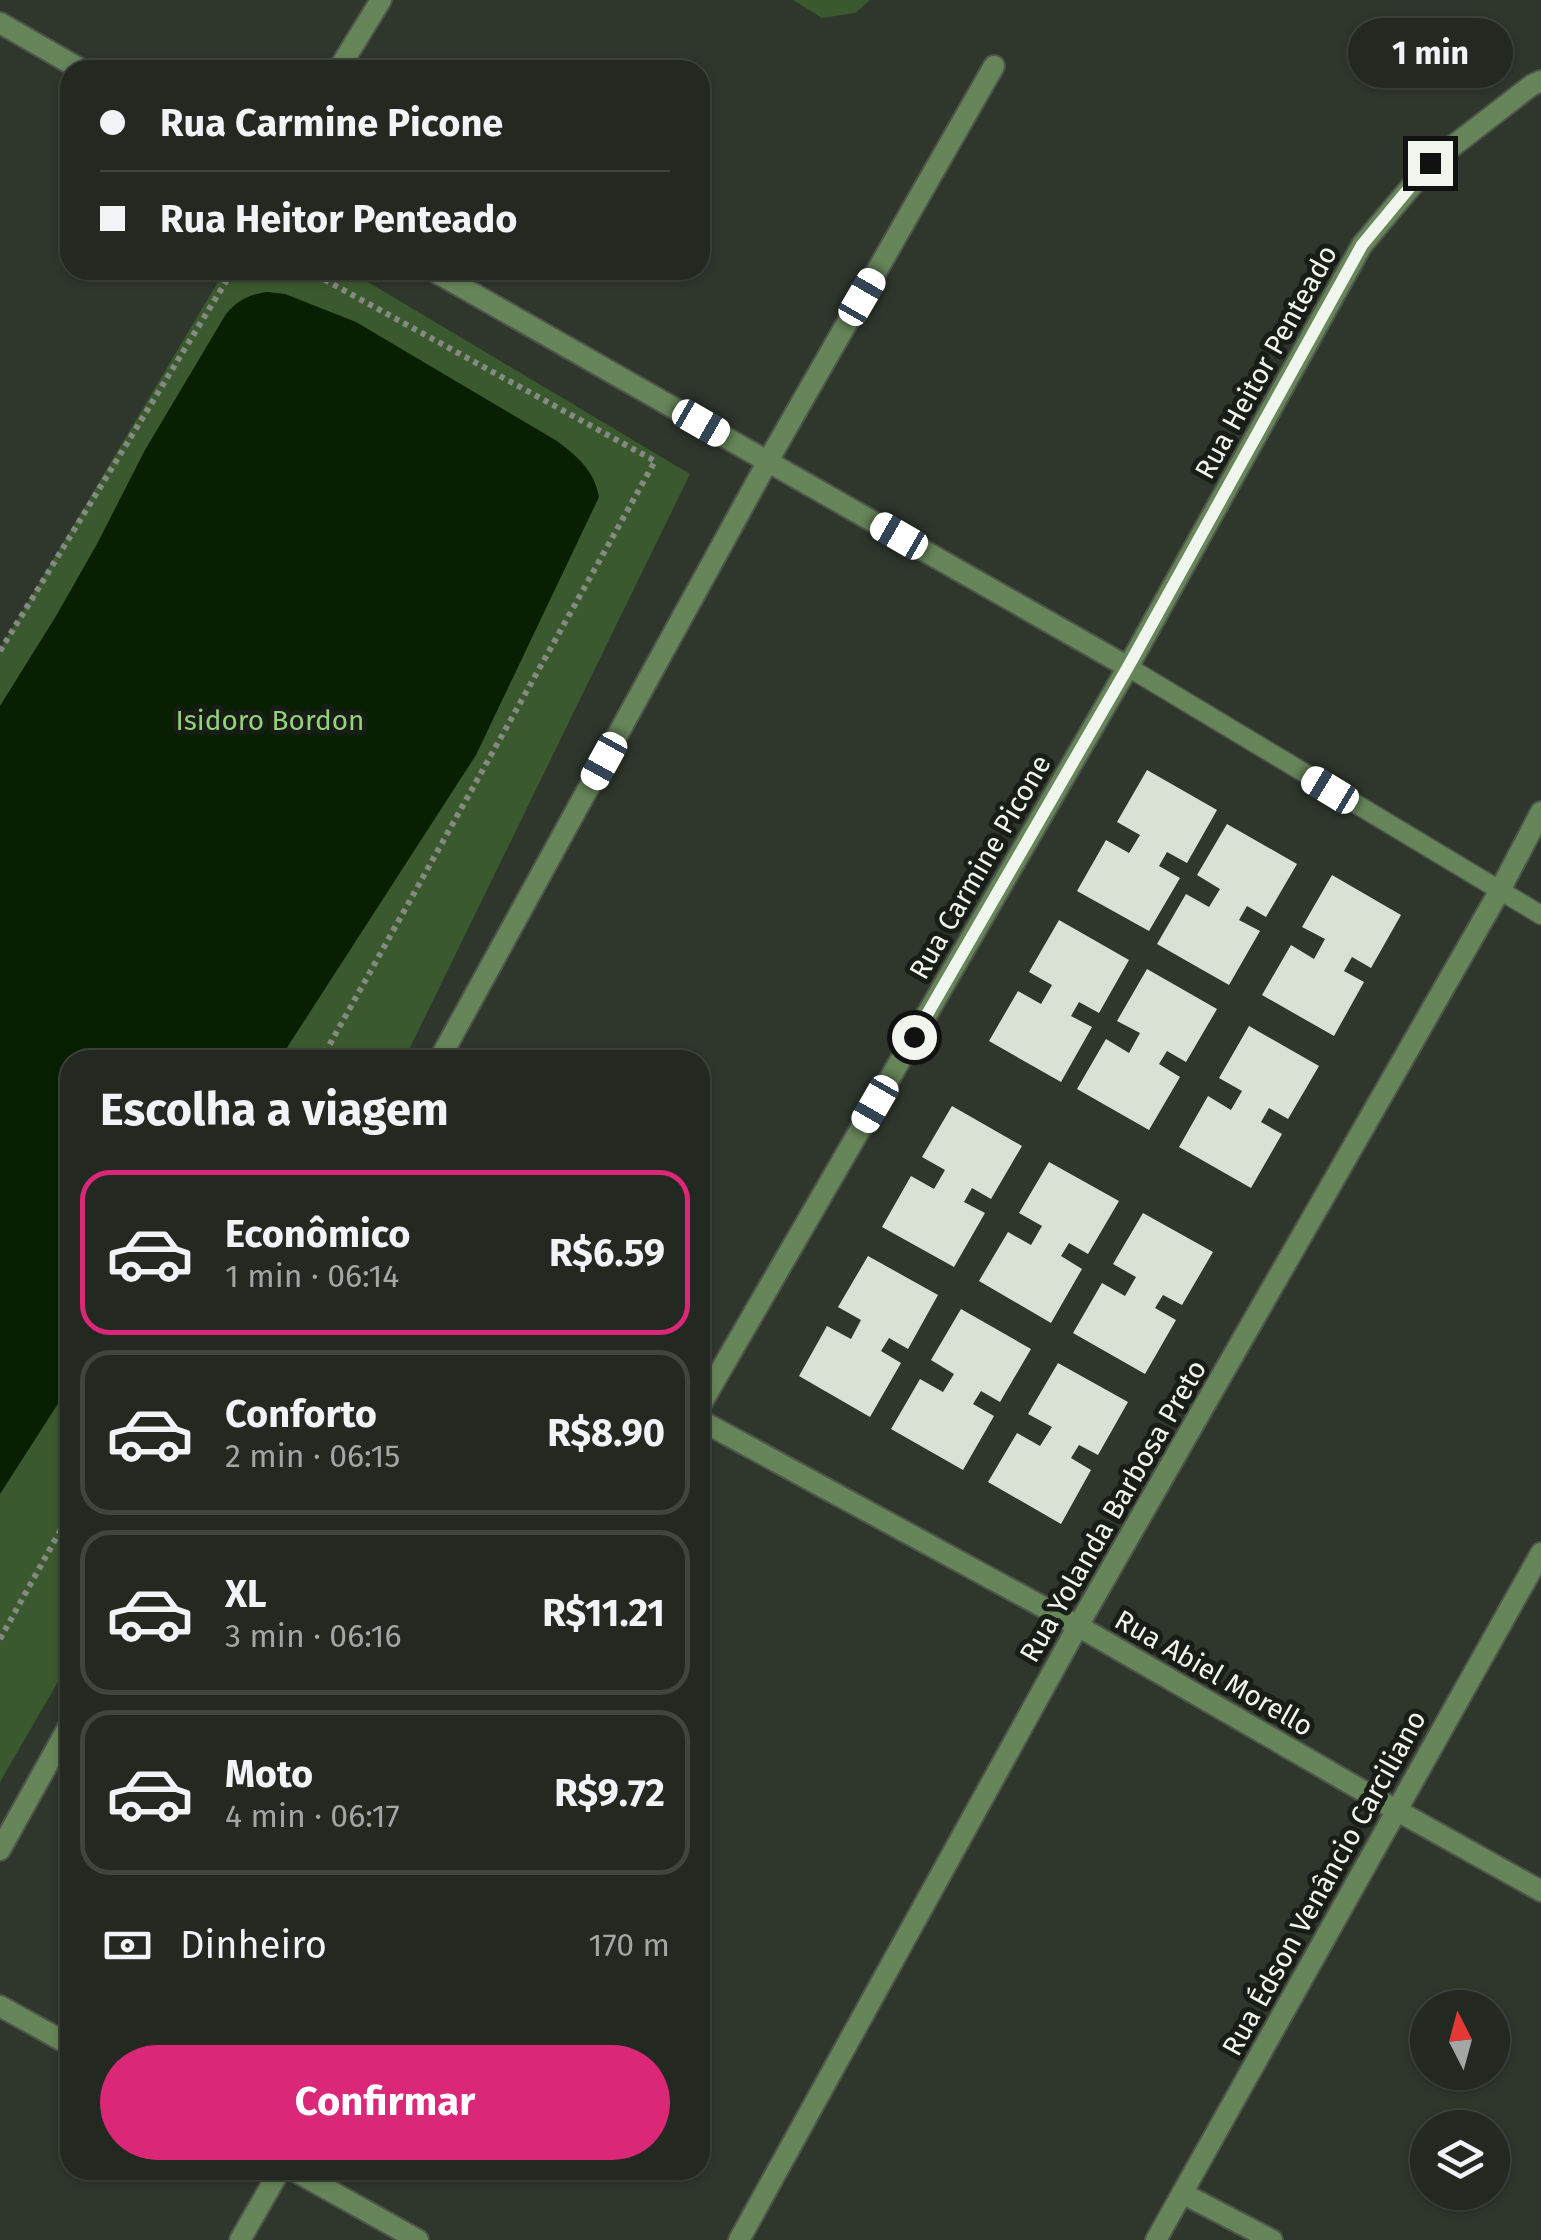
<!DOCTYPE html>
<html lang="pt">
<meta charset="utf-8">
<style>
body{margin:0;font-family:"Fira Sans",sans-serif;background:#2f342e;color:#f1f3f6;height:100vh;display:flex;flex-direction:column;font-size:38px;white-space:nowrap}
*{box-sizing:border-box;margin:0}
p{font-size:32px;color:#a3a6a5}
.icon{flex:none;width:55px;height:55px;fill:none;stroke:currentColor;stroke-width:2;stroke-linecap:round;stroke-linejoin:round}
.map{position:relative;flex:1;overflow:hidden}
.sheet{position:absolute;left:60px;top:1050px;width:650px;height:1130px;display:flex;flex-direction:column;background:#232821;border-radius:30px;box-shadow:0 2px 8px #0004,0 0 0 2px #40443f}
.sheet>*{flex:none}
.hud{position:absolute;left:60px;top:60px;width:650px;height:220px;border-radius:30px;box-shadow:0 2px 8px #0004,0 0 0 2px #40443f;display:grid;align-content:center;height:220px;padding:0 40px;background:#232821}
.needle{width:65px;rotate:354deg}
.controls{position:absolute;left:1410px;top:1990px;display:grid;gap:20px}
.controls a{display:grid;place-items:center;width:100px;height:100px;border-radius:50%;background:#232821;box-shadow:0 2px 8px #0004,0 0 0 2px #40443f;font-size:50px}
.end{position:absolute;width:45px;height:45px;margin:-22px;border:12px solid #f0f5ee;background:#111;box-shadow:0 0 0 5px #111}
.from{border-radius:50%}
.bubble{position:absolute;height:70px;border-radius:35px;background:#232821;box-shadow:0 2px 8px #0004,0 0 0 2px #40443f;font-size:32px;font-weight:700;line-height:70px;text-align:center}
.car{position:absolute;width:30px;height:60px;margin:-30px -15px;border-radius:12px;box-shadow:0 0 8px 2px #0007;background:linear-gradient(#fff 24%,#345 0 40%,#fff 0 76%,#345 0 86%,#fff 0)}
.hud b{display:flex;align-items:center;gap:35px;height:95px;font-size:38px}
.hud b+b{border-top:2px solid #40443f}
.hud i{width:25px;height:25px;background:#f1f3f6}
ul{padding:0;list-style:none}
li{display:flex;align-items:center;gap:30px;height:165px;margin:0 20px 15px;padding:0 20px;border:5px solid #40443f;border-radius:30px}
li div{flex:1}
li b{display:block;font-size:38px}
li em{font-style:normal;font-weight:700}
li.current{border-color:#db2777}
li>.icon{width:90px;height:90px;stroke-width:1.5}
h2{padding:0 40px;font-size:45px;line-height:120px}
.pay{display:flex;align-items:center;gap:25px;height:110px;padding:0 40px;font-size:38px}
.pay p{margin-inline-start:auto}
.cta{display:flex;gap:20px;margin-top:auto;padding:20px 40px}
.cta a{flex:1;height:115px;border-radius:60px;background:#db2777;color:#fff;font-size:40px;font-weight:700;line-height:115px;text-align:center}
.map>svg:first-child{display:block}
</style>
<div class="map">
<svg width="1541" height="2240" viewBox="0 0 1541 2240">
<rect width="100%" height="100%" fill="#2f362c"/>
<!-- green -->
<path fill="#3b592e" d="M793,0h77l-15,13 -33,5z
M225,270h123l342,204 -286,586h-334v601l-70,121v-1133z"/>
<!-- water -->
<path fill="#091f01" d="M267,292l18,2 71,28 201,119c21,16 37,29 42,56l-123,258 -197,305h-209v325l-70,109v-788l56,-90 41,-72 48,-94 81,-136c12,-14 22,-19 41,-22z"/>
<!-- building -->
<path fill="#d8e1d4" d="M1147,770l70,40 -30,53 -20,-11 -8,14 21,12 -31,53 -72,-40 29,-51 23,13 11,-18 -23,-13z
M1227,824l70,40 -31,53 -19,-11 -8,14 21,11 -31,54 -72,-41 29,-50 23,13 11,-18 -23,-14z
M1332,875l69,40 -30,53 -19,-11 -8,14 20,11 -30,54 -72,-41 29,-50 23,14 11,-20 -23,-12z
M1059,920l70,40 -30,53 -20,-11 -8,14 21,11 -31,55 -72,-41 29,-50 23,13 11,-19 -23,-13z
M1147,969l70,40 -31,53 -19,-11 -8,13 21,13 -31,53 -72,-41 29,-50 23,14 11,-20 -23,-12z
M1249,1026l70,40 -31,53 -19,-11 -8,14 21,12 -31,54 -72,-41 29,-51 23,14 11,-19 -23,-13z
M952,1106l70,40 -31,53 -19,-11 -8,14 21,11 -31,54 -72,-40 29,-51 23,13 11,-19 -23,-13z
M1049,1162l70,39 -31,53 -19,-11 -8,13 21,13 -31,54 -72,-42 29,-49 23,13 11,-19 -23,-13z
M1143,1213l70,39 -31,53 -19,-10 -8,13 21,12 -31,54 -72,-41 29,-50 23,13 11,-19 -23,-13z
M868,1256l70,39 -30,54 -19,-11 -8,13 20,12 -31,54 -71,-41 28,-50 24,13 10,-19 -23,-13z
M961,1309l70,40 -31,53 -19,-11 -8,13 21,12 -31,54 -72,-41 29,-50 23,13 11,-18 -23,-14z
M1058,1363l70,39 -30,53 -19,-10 -8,13 20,12 -30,54 -73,-42 29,-49 23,13 12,-19 -24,-13z"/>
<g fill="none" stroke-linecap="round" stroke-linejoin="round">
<defs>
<path id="service" d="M1128,667l413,248"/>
<path id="minor" d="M0,23l82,47
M338,70l43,-70
M432,270l696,397
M439,1060l329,-599 226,-395
M700,1406l428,-739 234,-422 69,-82 101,-78 9,-4
M700,1420l378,206 318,184 145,81
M0,1850l70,-126
M0,2006l70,39
M293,2170l125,70
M1182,2193l90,47
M240,2240l40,-70
M739,2240l339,-614 421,-734 42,-80
M1156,2240l385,-687"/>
</defs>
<!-- service casing -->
<use href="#service" stroke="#4e554b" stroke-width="21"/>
<!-- minor casing -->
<use href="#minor" stroke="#4e554b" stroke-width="24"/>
<!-- path -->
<path stroke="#848a81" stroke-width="6" stroke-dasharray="5 5" stroke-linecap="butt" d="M307,270l348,191 -334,599
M0,651l233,-381
M0,1639l70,-126"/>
<!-- service -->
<use href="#service" stroke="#668559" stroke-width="18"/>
<!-- minor -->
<use href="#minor" stroke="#668559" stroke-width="20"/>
</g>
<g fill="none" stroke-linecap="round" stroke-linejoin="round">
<!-- route -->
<path stroke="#f0f5ee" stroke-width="12" d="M914,1037l214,-370 234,-422 68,-82"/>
</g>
<g text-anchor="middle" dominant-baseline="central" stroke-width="10" stroke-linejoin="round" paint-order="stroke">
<!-- street labels -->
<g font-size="28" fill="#f0f5ee" stroke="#191d18">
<text transform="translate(1266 362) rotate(-61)">Rua Heitor Penteado</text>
<text transform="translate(980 867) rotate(-60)">Rua Carmine Picone</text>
<text transform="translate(1113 1511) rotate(-60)">Rua Yolanda Barbosa Preto</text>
<text transform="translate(1214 1673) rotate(30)">Rua Abiel Morello</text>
<text transform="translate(1324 1883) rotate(-61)">Rua Édson Venâncio Carciliano</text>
</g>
<!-- park labels -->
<g font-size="28" fill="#95d37a" stroke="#191d18">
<text x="270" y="720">Isidoro Bordon</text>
</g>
</g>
</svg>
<div class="controls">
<a><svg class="needle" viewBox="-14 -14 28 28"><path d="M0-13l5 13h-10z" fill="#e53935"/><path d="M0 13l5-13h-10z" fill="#a3a6a5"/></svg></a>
<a><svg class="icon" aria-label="layers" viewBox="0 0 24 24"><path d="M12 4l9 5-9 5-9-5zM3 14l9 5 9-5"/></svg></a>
</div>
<i class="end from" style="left:914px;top:1037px"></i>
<i class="end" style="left:1430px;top:163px"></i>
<div class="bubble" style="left:1348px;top:18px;width:165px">1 min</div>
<i class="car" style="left:862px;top:297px;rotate:30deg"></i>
<i class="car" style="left:701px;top:423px;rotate:120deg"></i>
<i class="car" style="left:899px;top:536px;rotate:300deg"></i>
<i class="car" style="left:604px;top:761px;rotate:209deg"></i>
<i class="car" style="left:1330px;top:790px;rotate:301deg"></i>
<i class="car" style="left:875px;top:1104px;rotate:210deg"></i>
<div class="hud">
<b><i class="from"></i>Rua Carmine Picone</b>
<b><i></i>Rua Heitor Penteado</b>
</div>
<section class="sheet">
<h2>Escolha a viagem</h2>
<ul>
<li class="current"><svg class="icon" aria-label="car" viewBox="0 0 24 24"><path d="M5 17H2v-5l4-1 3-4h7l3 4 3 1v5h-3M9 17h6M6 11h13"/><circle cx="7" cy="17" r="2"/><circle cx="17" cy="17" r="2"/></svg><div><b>Econômico</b><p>1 min · 06:14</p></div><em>R$6.59</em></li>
<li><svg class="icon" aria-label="car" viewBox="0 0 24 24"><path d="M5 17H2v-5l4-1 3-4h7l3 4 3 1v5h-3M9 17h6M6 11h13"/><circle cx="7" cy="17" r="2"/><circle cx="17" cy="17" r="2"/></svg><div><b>Conforto</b><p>2 min · 06:15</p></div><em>R$8.90</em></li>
<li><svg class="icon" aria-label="car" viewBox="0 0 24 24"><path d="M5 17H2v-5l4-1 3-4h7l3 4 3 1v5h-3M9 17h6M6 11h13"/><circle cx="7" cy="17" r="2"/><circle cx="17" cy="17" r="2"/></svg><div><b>XL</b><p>3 min · 06:16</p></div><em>R$11.21</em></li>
<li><svg class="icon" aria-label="car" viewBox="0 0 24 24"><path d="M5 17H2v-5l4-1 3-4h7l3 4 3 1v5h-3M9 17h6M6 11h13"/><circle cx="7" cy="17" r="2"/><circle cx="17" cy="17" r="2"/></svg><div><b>Moto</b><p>4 min · 06:17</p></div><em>R$9.72</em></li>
</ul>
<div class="pay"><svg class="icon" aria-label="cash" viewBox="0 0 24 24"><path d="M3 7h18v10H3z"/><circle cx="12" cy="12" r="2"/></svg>Dinheiro<p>170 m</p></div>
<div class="cta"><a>Confirmar</a></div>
</section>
</div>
